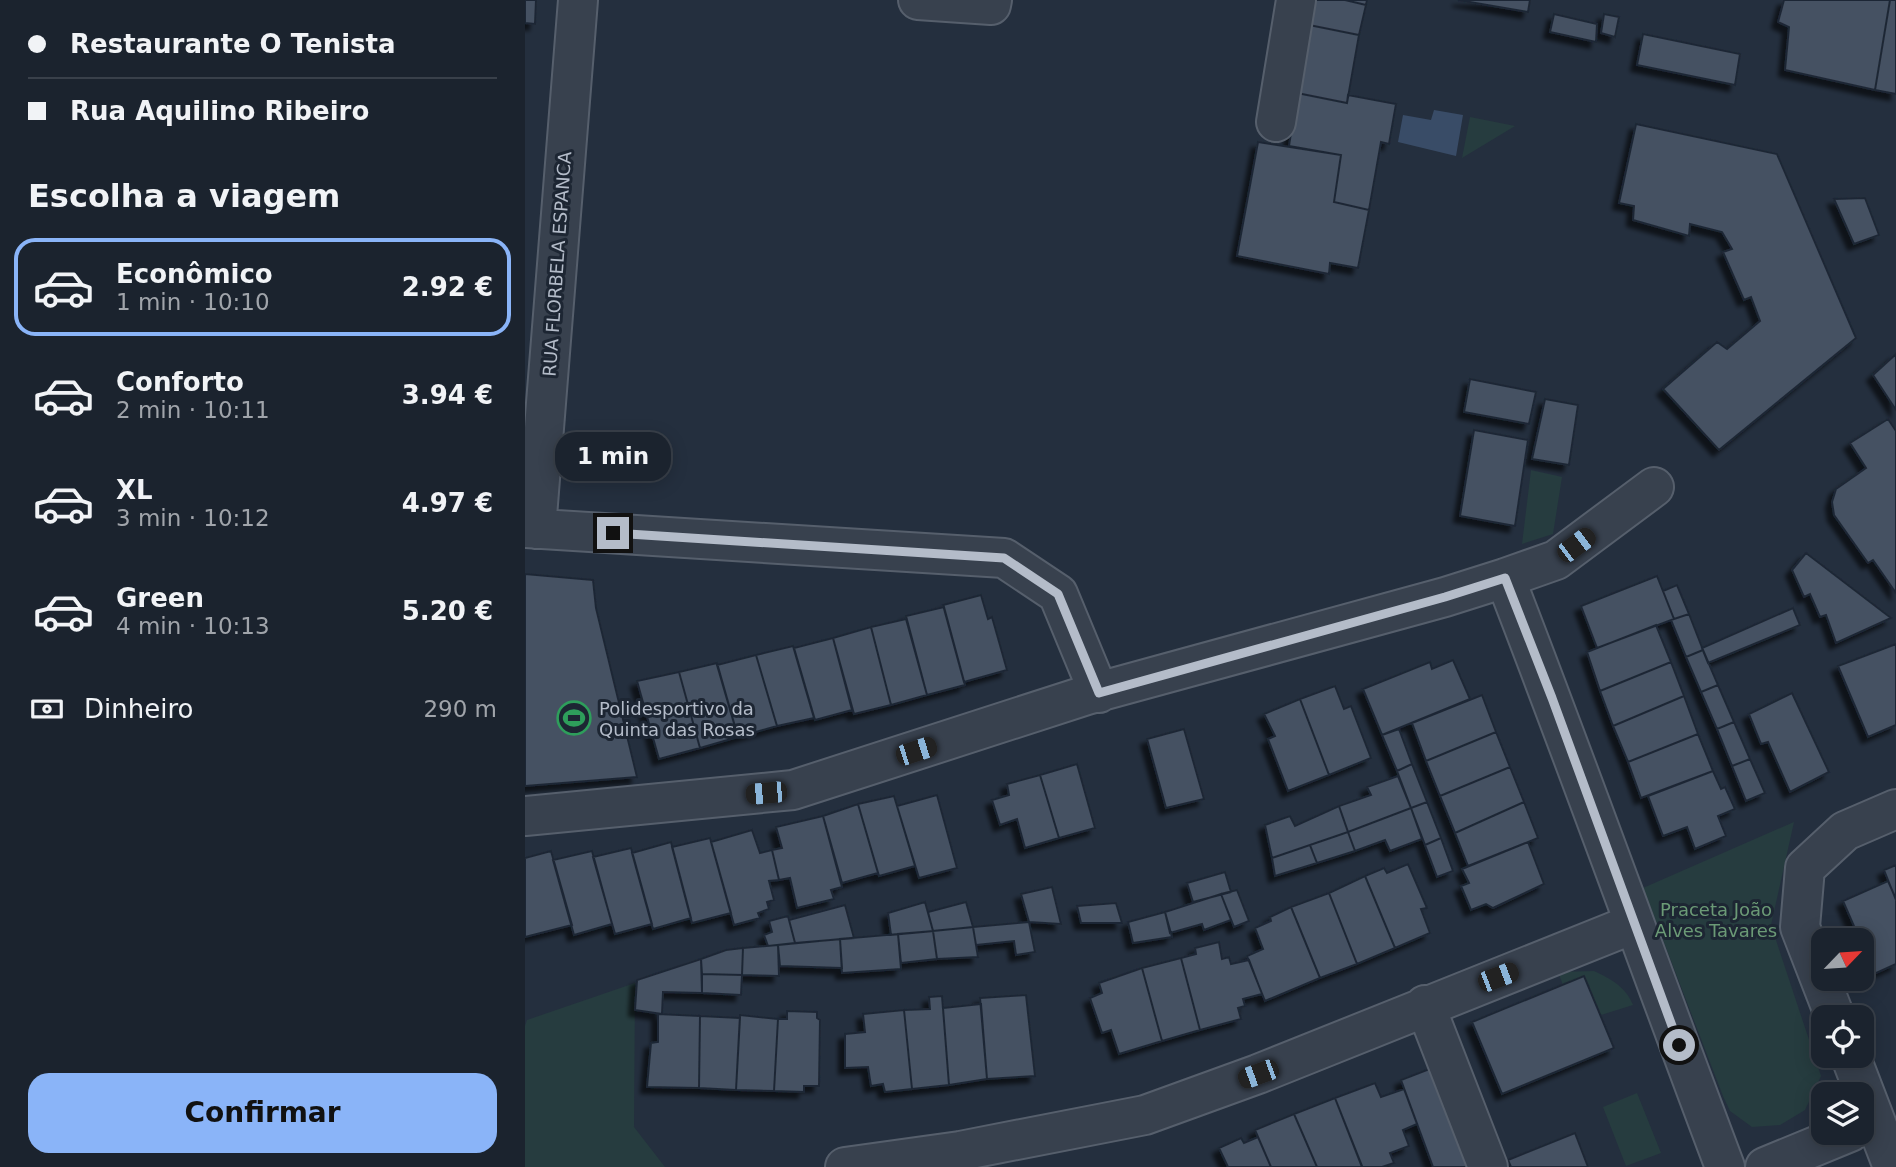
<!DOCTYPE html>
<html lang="pt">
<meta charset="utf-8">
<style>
body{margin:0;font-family:"DejaVu Sans",sans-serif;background:#282f3a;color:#f1f3f6;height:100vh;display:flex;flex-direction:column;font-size:26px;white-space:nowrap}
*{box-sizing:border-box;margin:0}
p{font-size:23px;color:#a0a4aa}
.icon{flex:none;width:38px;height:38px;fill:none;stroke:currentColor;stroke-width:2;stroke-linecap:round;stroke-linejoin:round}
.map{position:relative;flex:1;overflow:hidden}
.panel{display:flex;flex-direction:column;background:#1b232e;width:525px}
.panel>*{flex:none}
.guide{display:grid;align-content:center;height:154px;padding:0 28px;background:#1b232e}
.needle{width:46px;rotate:65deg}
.tools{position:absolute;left:1286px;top:928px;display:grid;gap:14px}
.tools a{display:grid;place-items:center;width:63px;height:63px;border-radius:14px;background:#1b232e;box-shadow:0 4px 18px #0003,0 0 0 2px #39404a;font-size:35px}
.end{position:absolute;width:32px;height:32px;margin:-16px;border:9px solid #b4bcc9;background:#111;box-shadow:0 0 0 4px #111}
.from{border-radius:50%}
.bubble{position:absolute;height:49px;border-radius:21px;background:#1b232e;box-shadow:0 4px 18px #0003,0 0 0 2px #39404a;font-size:23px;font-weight:800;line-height:49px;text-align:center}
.car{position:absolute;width:21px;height:42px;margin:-21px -10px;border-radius:9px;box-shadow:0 0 5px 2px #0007;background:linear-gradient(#222 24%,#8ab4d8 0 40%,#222 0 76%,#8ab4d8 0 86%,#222 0)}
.guide b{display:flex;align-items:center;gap:24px;height:66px;font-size:26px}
.guide b+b{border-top:2px solid #39404a}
.guide i{width:18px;height:18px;background:#f1f3f6}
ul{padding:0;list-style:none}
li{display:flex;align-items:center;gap:21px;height:98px;margin:0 14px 10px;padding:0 14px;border:4px solid transparent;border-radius:21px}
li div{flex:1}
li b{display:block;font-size:26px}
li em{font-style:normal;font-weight:800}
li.current{border-color:#8ab4f8}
li>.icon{width:63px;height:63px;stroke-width:1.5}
h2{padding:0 28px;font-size:32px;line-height:84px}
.pay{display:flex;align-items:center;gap:18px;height:77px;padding:0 28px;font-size:26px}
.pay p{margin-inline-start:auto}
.action{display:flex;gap:14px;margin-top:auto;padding:14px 28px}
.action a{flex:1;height:80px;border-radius:21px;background:#8ab4f8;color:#111;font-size:28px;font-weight:800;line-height:80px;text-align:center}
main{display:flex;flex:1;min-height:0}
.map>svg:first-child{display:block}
</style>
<main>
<section class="panel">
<div class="guide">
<b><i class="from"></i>Restaurante O Tenista</b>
<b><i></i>Rua Aquilino Ribeiro</b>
</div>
<h2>Escolha a viagem</h2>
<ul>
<li class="current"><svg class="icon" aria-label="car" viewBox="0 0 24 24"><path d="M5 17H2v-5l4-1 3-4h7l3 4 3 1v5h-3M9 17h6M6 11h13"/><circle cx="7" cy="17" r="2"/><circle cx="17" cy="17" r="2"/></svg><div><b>Econômico</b><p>1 min · 10:10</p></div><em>2.92 €</em></li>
<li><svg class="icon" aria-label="car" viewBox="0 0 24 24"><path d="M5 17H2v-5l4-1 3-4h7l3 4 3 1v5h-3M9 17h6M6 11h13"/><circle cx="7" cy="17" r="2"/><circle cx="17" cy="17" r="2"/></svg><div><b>Conforto</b><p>2 min · 10:11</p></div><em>3.94 €</em></li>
<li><svg class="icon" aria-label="car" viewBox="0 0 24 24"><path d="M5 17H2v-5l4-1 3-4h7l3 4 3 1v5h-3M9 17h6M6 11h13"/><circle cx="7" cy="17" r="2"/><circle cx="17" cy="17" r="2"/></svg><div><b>XL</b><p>3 min · 10:12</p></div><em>4.97 €</em></li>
<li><svg class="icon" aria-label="car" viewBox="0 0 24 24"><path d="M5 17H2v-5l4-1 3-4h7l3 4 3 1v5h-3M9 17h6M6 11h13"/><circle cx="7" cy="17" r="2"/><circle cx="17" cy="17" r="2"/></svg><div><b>Green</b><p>4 min · 10:13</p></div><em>5.20 €</em></li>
</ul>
<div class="pay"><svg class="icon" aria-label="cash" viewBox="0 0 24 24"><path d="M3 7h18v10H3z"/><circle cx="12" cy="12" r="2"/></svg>Dinheiro<p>290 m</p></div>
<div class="action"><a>Confirmar</a></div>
</section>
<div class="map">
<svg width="1371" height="1167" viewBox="0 0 1371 1167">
<defs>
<filter id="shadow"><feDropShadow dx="-6" dy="6" stdDeviation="2" flood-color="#0009"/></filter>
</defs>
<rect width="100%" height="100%" fill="#242f3e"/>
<!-- green -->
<path fill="#263c3f" d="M945,117l45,9 -53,32z
M1006,470l31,7 -9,57 -31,10z
M1269,822l-23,103 50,151 -16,34 -25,15 -28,2 -22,-16 -7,-15 -80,-208z
M1069,971c17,8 32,16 39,34l-32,10 -17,-39 -21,9 -5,-13z
M110,983l-1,144 31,40h-140v-141l2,-6z
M1112,1093l24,60 -35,13 -23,-59z"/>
<!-- water -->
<path fill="#394c67" d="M909,110l29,5 -7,41 -58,-14 5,-27 28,5z"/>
<!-- building -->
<path fill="#455162" stroke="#1f2835" stroke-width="2" filter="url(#shadow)" d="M0,0h11l-1,24 -10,-1z
M778,0h42l21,5 -7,30 -60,-12z
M820,0h22l-1,5z
M933,0h72l-2,12z
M1259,0h106l-15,90 -90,-20 4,-43 -11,-5z
M1365,0h6v94l-21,-4z
M1029,14l43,10 -1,18 -46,-10z
M1079,14l15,3 -4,20 -14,-4z
M774,23l60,12 -12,68 -60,-12z
M1118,34l97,20 -5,31 -98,-20z
M772,93l50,10 1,-8 48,9 -7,40 -8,-2 -12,68 -35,-8 7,-47 -52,-9z
M1111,124l141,30 79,184 -137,112 -56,-61 54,-47 10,7 33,-28 -9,-24 -7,3 -21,-48 9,-3 -10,-17 -32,-8 -1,12 -56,-16 1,-14 -15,-3z
M733,142l83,13 -7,47 35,8 -11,58 -28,-5 -1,11 -92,-18z
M1340,198l14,37 -25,9 -20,-45z
M1371,354v56l-23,-35z
M945,379l66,13 -7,32 -65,-12z
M1020,399l33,6 -9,60 -37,-6z
M1363,419l8,12v162l-23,-33 -5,3 -34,-48 -2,-13 4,-13 30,-21 -16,-25z
M949,430l54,10 -13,86 -55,-10z
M1281,553l85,65 -55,25 -10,-28 -6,2 -10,-23 -6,3 -12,-27z
M0,574l68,6 3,28 41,169 -112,9z
M1132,576l17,43 -77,29 -16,-42z
M1152,585l12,29 -15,5 -11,-28z
M456,595l7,24 4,-2 15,53 -43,12 -21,-77z
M419,607l21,78 -38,10 -21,-79z
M1268,608l7,17 -92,38 -6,-15z
M1164,614l14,36 -17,7 -15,-37z
M381,619l21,76 -36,10 -20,-78z
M1131,625l15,37 -71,29 -13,-39z
M346,627l20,78 -37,9 -21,-76z
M308,638l19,72 -37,10 -21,-72z
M1371,644v81l-28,12 -30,-71z
M268,646l21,72 -37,8 -21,-71z
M1178,650l15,35 -17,7 -15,-35z
M231,655l21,71 -39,11 -21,-72z
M928,660l17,39 -88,36 -19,-46 67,-27 2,7z
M1146,662l13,34 -71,30 -13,-35z
M192,663l21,74 -38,11 -21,-76z
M154,672l21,76 -41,11 -22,-78z
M1193,685l16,37 -17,7 -16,-37z
M810,686l9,23 7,-3 20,52 -42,17 -29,-76z
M1267,693l37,79 -39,20 -22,-50 -7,2 -12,-30z
M957,695l14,37 -70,29 -14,-38z
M1159,696l14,38 -70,28 -15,-36z
M775,699l29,76 -41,16 -20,-52 7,-3 -11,-22z
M1209,722l16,37 -18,7 -15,-37z
M659,729l20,70 -38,9 -19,-69z
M874,729l13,35 -15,7 -15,-36z
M971,732l14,35 -70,29 -14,-35z
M1173,734l15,37 -72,27 -13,-36z
M1225,759l15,34 -19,8 -14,-35z
M552,764l18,64 -36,10 -19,-63z
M887,764l15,38 -16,6 -14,-37z
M985,767l14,35 -69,31 -15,-37z
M1188,771l8,18 4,-2 10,22 -17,7 8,20 -31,13 -8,-22 -24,9 -15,-40z
M515,775l19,63 -34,10 -8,-29 -17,6 -8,-25 17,-5 -2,-11z
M873,776l13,32 -63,24 -9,-26 32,-11 -4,-8z
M412,795l20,73 -38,10 -22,-72z
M369,796l21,70 -36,10 -21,-72z
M902,802l14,36 -16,7 -14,-37z
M999,802l14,36 -70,28 -13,-33z
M333,804l20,69 -36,10 -19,-67z
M814,806l9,26 -76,26 -7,-33 25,-9 5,10z
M886,808l11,31 -32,12 -5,-11 -30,11 -7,-19z
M298,816l19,71 -11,3 3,9 -37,9 -7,-30 -11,2 -7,-30 10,-2 -6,-21z
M227,830l8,23 12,-3 7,30 -10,1 5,19 -7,2 2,7 -11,4 2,5 -26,7 -23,-83z
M823,832l7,19 -38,12 -7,-18z
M185,838l21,75 -39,10 -20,-76z
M916,838l12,33 -16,6 -12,-32z
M146,842l20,76 -38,11 -21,-76z
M1003,842l16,42 -51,24 -7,-4 -15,6 -10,-24 8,-3 -7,-14z
M785,845l7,18 -42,13 -3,-18z
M106,848l21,76 -37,10 -22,-77z
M26,851l21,74 -47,12v-79z
M67,851l20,73 -38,11 -21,-75z
M883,864l19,44 -6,1 9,24 -35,15 -30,-72 19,-8 3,5z
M1371,865v35l-12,-30z
M700,872l6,20 -38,10 -6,-19z
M840,876l30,72 -38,16 -28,-71z
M1363,881l8,18v65l-22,10 -12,-28v-6h-2l-17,-39z
M527,887l9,37 -32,-2 -8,-28z
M712,890l12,31 -15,6 -13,-33z
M804,893l28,71 -37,14 -29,-71z
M696,894l10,26 -27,10 -2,-6 -32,9 -5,-21z
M400,902l8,29 -42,4 -3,-22z
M441,902l7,25 -40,4 -5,-19z
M591,903l6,20h-41l-4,-17z
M320,905l9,33 -59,5 -6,-23z
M766,907l29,71 -55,23 -18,-45 16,-7 -8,-21 16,-7 -1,-4z
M640,912l7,25 -39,6 -5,-21z
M263,916l7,27 -27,3 -4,-11 8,-3 -3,-11z
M504,922l6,30 -19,3 -2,-14 -38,4 -3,-18z
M448,927l5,30 -41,2 -4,-28z
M408,931l4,28 -36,4 -3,-29z
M373,934l3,35 -59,4 -2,-34z
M315,939l2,29 -62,-2 -2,-21z
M694,942l3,17 7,-2 2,7 18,-4 13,34 -19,5 2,7 -7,2 3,11 -41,11 -19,-72 15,-4 -1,-6z
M253,945l1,31 -37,-1 1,-27z
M218,948l-1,27 -40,-1 -1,-15 25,-9z
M656,958l19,72 -38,11 -20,-73z
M176,959l1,34 -39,-1 -1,22 -27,-4 2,-30z
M617,968l20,73 -43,13 -8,-24 -9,3 -12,-35 12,-5 -3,-10z
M177,974l40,1 -1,20 -39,-2z
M1059,976l30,72 -112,46 -30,-72z
M501,995l9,81 -48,3 -7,-81z
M417,996l7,89 -37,4 -8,-79 26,-1 -1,-12z
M456,1004l6,75 -38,6 -6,-77z
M379,1010l8,79 -27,3 -2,-8 -12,2 -3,-19 -23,1v-34l20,-2 -2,-18z
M262,1011l30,1v6l3,2 -1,66h-15v6l-30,-1 4,-72h9z
M133,1014l42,2 -1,72 -52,-1 4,-44 7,-1z
M215,1015l38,4 -4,72 -38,-1z
M175,1016l40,2 -4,72 -37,-2z
M907,1068l38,99h-37l-32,-87z
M850,1083l6,14 23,-8 13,35 -14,6 6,16 -19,7 4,10 -12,4h-20l-27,-69z
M810,1098l27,68 -2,1h-43l-23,-53z
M769,1114l23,53h-46l-16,-37z
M1050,1133l13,34h-77l-3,-7z
M733,1137l13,30h-43l-9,-19 22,-10 3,5z"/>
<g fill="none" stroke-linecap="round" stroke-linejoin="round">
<defs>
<path id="minor" d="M393,0l73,5 1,-5
M751,122l20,-122
M0,528l479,30 54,36 41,99
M11,529l42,-529
M980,578c76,196 146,393 220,589
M0,816l268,-26 294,-95 358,-98 60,-19 51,-18 98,-73
M900,1005l63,162
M1310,1017l-35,-90 5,-59 40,-37 51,-22
M1325,1055l43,112
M320,1167l115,-16 185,-36 113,-41 375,-150
M1240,1167l85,-35"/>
</defs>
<!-- minor casing -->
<use href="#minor" stroke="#565f6c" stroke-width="42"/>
<!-- minor -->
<use href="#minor" stroke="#38414e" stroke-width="38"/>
</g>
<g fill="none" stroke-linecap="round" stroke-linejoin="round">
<!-- route -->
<path stroke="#b4bcc9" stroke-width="9" d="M88,533l391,25 54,36 41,99 346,-96 60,-19 47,120 127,347"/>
</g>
<!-- icons -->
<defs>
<symbol id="stadium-ring" viewBox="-11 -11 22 22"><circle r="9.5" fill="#1d2633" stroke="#2e9e5b" stroke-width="1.5"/><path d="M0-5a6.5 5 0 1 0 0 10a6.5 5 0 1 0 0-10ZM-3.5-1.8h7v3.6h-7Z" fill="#2e9e5b"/></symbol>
</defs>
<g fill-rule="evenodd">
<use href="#stadium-ring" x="30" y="699" width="38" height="38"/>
</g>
<g text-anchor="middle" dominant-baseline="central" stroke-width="6" stroke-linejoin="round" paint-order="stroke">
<!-- street labels -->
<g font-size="18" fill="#b4bcc9" stroke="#1d2633">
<text transform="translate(32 264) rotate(-86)">RUA FLORBELA ESPANCA</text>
</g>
<!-- poi labels -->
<g font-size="18" fill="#b4bcc9" stroke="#1d2633" text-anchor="start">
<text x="74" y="708">Polidesportivo da<tspan x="74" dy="21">Quinta das Rosas</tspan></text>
</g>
<!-- park labels -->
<g font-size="18" fill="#6b9a76" stroke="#1d2633">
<text x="1191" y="909">Praceta João<tspan x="1191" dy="21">Alves Tavares</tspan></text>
</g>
</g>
</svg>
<div class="tools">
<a><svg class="needle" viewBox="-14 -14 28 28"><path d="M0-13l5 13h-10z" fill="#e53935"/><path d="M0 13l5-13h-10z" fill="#a0a4aa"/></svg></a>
<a><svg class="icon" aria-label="locate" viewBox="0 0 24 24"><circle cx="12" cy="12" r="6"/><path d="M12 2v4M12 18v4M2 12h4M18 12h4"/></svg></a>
<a><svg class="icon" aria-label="layers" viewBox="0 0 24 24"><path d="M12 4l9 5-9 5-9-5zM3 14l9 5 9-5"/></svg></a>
</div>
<i class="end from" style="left:1154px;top:1045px"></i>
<i class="end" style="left:88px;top:533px"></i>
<div class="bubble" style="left:30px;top:432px;width:116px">1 min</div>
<i class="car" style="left:1051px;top:545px;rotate:53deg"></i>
<i class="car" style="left:391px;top:751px;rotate:72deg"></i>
<i class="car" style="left:241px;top:793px;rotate:265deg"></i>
<i class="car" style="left:973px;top:977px;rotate:69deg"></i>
<i class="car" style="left:733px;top:1074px;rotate:250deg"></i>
</div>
</main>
